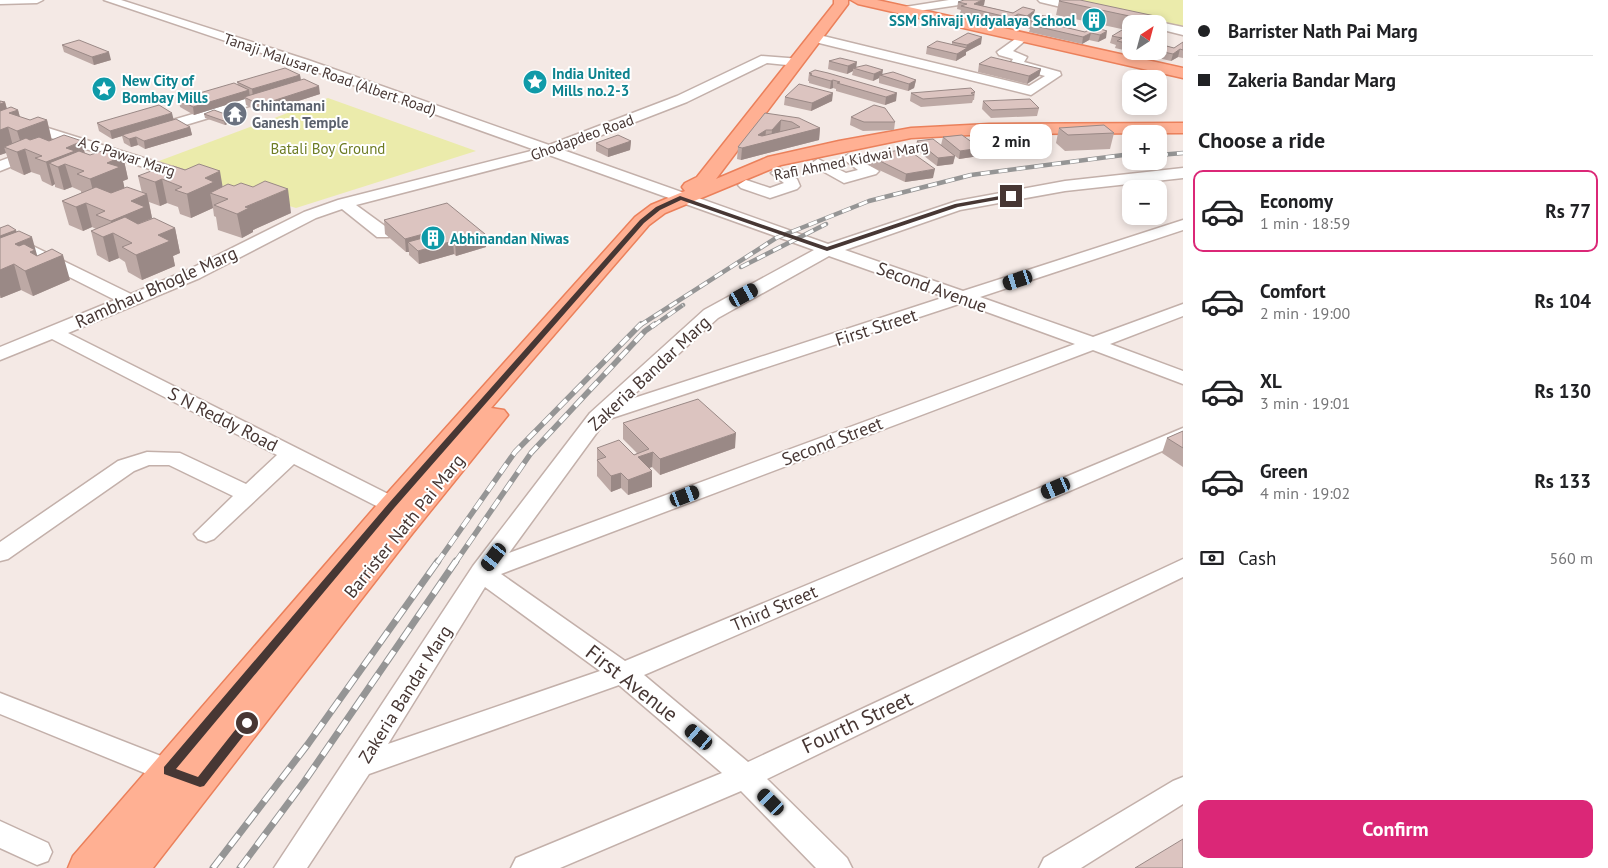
<!DOCTYPE html>
<meta charset="utf-8">
<style>
body{margin:0;font-family:"PT Sans",sans-serif;background:#f6f6f6;color:#202124;height:100vh;display:flex;flex-direction:column;font-size:19px;white-space:nowrap}
*{box-sizing:border-box;margin:0}
p{font-size:16px;color:#757577}
.icon{flex:none;width:28px;height:28px;fill:none;stroke:currentColor;stroke-width:2;stroke-linecap:round;stroke-linejoin:round}
.map{position:relative;flex:1;overflow:hidden}
.side{display:flex;flex-direction:column;background:#fff;width:425px}
.side>*{flex:none}
.guide{display:grid;align-content:center;height:110px;padding:0 15px;background:#fff}
.needle{width:32px;rotate:36deg}
.controls{position:absolute;left:1122px;top:15px;display:grid;gap:10px}
.controls a{display:grid;place-items:center;width:45px;height:45px;border-radius:10px;background:#fff;box-shadow:0 2px 8px #0003;font-size:25px}
.end{position:absolute;width:22px;height:22px;margin:-11px;border:6px solid #473734;background:#fff;box-shadow:0 0 0 2px #fff}
.from{border-radius:50%}
.bubble{position:absolute;height:35px;border-radius:10px;background:#fff;box-shadow:0 2px 8px #0003;font-size:16px;font-weight:600;line-height:35px;text-align:center}
.car{position:absolute;width:15px;height:30px;margin:-15px -8px;border-radius:6px;box-shadow:0 0 4px 1px #0007;background:linear-gradient(#222 24%,#8ab4d8 0 40%,#222 0 76%,#8ab4d8 0 86%,#222 0)}
.guide b{display:flex;align-items:center;gap:18px;height:48px;font-size:19px}
.guide b+b{border-top:1px solid #e0e0e0}
.guide i{width:12px;height:12px;background:#202124}
ul{padding:0;list-style:none}
li{display:flex;align-items:center;gap:15px;height:82px;margin:0 10px 8px;padding:0 5px;border:2px solid transparent;border-radius:10px}
li div{flex:1}
li b{display:block;font-size:19px}
li em{font-style:normal;font-weight:600}
li.selected{border-color:#db2777}
li>.icon{width:45px;height:45px;stroke-width:1.5}
h2{padding:0 15px;font-size:22px;line-height:60px}
.pay{display:flex;align-items:center;gap:12px;height:55px;padding:0 15px;font-size:19px}
.pay p{margin-inline-start:auto}
.button{display:flex;gap:10px;margin-top:auto;padding:10px 15px}
.button a{flex:1;height:58px;border-radius:10px;background:#db2777;color:#fff;font-size:20px;font-weight:600;line-height:58px;text-align:center}
main{display:flex;flex:1;min-height:0}
.map>svg:first-child{display:block}
</style>
<main>
<div class="map">
<svg width="1183" height="868" viewBox="0 0 1183 868">
<rect width="100%" height="100%" fill="#f4e9e5"/>
<!-- green -->
<path fill="#ebebab" d="M1046,0h137v31z
M328,98l148,53 -180,57 -145,-44z"/>
<g fill="none" stroke-linecap="round" stroke-linejoin="round">
<defs>
<path id="minor" d="M0,0h43l-6,3 -37,1z
M104,0h17l187,60 241,85 128,-49 84,-40 40,3 2,3 -6,4 -30,-3 -80,39 -124,48 265,94 129,-43 108,-20 118,-13v10l-118,13 -105,19 -115,40 118,41 220,-71v10l-203,67 113,40 90,-33v12l-73,28 73,27v13l-90,-34 -592,224 124,87 558,-233v14l-539,233 104,87 435,-203v18l-416,202 80,79 5,10h-36l-75,-77 -181,77h-49l5,-10 206,-85 -103,-88 -250,89 -62,94h-33l199,-302 117,-153 114,-103 110,-60 -265,-95 -193,50 33,24 2,4 -2,4h-12l-35,-28 -26,9 -116,60 -132,55 348,175 4,5 -4,5 -8,2 -8,-2 -106,-54 -80,75 -8,3 -8,-3 -4,-5 39,-38 -64,-31h-20l-15,6 -126,88 -8,2v-19l118,-81 29,-9 33,1 66,31 31,-29 -225,-116 -52,21v-13l115,-47 -115,-58v-12l131,64 57,-24 116,-58 34,-12 197,-50 -235,-84zM829,256l116,41 -317,103 90,-82zM962,303l113,41 -566,209 97,-133zM485,587l115,84 -212,73z
M949,0h29l-6,3 -67,10 -6,-3 6,-3z
M1038,0h20l32,8 2,2 -6,3 -46,-11z
M1159,22l24,5v8l-24,-6v-5h-4z
M815,34l214,52 16,-10 -33,-9 -2,-3 3,-5 -14,-4 -2,-3 25,-18 6,4 -15,13 14,6 -3,5 36,10 1,3 -30,20 -220,-54 -2,-3 2,-3z
M267,92l7,4 -2,3 -113,34h-10l-2,-3 2,-3z
M0,113l198,62 3,3 -3,3h-10l-188,-59z
M35,148l7,4 -2,3 -40,16v-10z
M849,154l30,17 -3,3 -32,9 -34,-19 8,-5 28,14 12,-3 -16,-12z
M779,168l18,11 3,7 -3,3 -27,9 -29,-10 -3,-3 8,-5 24,8 14,-5 -13,-10z
M0,693l189,74 5,8 -5,8 -10,4 -179,-73z
M1183,777v27l-102,64h-42l5,-10 129,-77z
M0,821l48,22 4,9 -4,9 -11,4 -37,-17z"/>
<path id="major" d="M834,0h14v4l-132,175 52,-22 71,-16 72,-13 78,-4 194,-1v10l-194,1 -78,4 -130,27 -116,48 -16,12 -158,183 13,2 4,5 -96,119 -259,334h-85l5,-12 309,-357 253,-282 16,-12 34,-14 -3,-4 3,-4 12,-6 137,-173z
M851,0h26l306,68v10l-325,-74z"/>
</defs>
<!-- minor casing -->
<use href="#minor" stroke="#c3b0aa" stroke-width="3"/>
<!-- major casing -->
<use href="#major" stroke="#eb805b" stroke-width="3"/>
<!-- minor -->
<use href="#minor" fill="#fff" fill-rule="evenodd"/>
<!-- major -->
<use href="#major" fill="#ffb093" fill-rule="evenodd"/>
<defs>
<path id="rail-far2" d="M1159,155l24,-2
M741,267l85,-43
M639,326l137,-88 93,-37 102,-26 160,-21
M653,326l30,-21"/>
<path id="rail-far1" d="M437,563l78,-111 126,-128
M455,563l76,-110 114,-122 10,-7"/>
<path id="rail" d="M213,868l95,-124 130,-183
M240,868l64,-86 152,-221"/>
</defs>
<!-- rail-far2 casing -->
<use href="#rail-far2" stroke="#959595" stroke-width="4.5"/>
<!-- rail-far1 casing -->
<use href="#rail-far1" stroke="#959595" stroke-width="5.5"/>
<!-- rail casing -->
<use href="#rail" stroke="#959595" stroke-width="7"/>
<!-- rail-far2 -->
<use href="#rail-far2" stroke="#fff" stroke-width="3" stroke-dasharray="9" stroke-linecap="butt"/>
<!-- rail-far1 -->
<use href="#rail-far1" stroke="#fff" stroke-width="4" stroke-dasharray="11" stroke-linecap="butt"/>
<!-- rail -->
<use href="#rail" stroke="#fff" stroke-width="5" stroke-dasharray="14" stroke-linecap="butt"/>
</g>
<!-- wall -->
<path fill="#bda9a5" d="M1059,1l96,15 -2,8h-22v7l-75,-16z
M958,2l26,3 -1,1 50,11h20l-2,7 34,8 9,-5 12,11 -8,4 -9,-2 -7,4 -53,-12 1,-3 -5,-2 2,-5 -1,1 -9,-2 -8,4 -49,-12 1,-3 -4,-1z
M1131,31v20h28v-7l15,4 9,-6v16l-5,-1 -7,4 -56,-13 1,-3 -6,-2 2,-7z
M952,42l29,2 -15,8v3l-10,6 -30,-7 1,-7 25,-3z
M62,45l49,15 -17,5 -30,-13z
M829,61l27,6 26,8 34,5 -2,8 -6,3 -29,-8v-5l-6,3 -21,-6 1,-4 -6,3 -19,-5z
M979,64l62,5 -2,7 -12,8 -49,-12z
M809,73h19l68,28 -11,4 -49,-14v-2l-3,-1 -3,1 -21,-6v-2h-1z
M300,75l1,5 19,14 -59,19 -15,-8 -1,-6 -51,16 -14,-8 -1,-8 59,-14 -1,-3z
M975,92l-1,8h-1l-1,3 -51,4 -11,-6 1,-8z
M785,97l47,4 -21,10 -27,-6z
M983,101l56,7 -2,8 -46,2 -9,-9z
M5,102l2,7 11,1 2,7 10,3h17l5,20 30,1 3,13 5,1 33,1 5,23 -5,2 1,7 18,5 -4,-17 84,11 69,26 -38,17v2l-11,6 -24,-8 -2,-13 -2,-1 -1,-8 -22,10 -11,-4 -2,-7 -11,-4 -7,3 -11,-4 3,16 23,10 5,25 -7,3 2,10 -33,14 -14,-8 -3,-10 -6,-4 -10,4 -12,-7 -6,-24 5,-2 -4,-2 -9,4 -14,-6 -7,-24 19,-8v-2l-9,-4 -8,3 -9,-3v-3l-3,2 -10,-5 -2,-6 -9,-3 -7,3 -13,-6 -5,-16 -6,2z
M765,113l55,15 -1,12 -78,20 -4,-1 1,-12z
M204,114l29,3 1,4 -9,4 -20,-7z
M851,117l44,5 -1,8 -31,1 -13,-6z
M174,119l16,8 2,8 -47,14 -7,-4 -7,2 -7,-4 -2,-7 -10,3 -13,-8 -2,-8z
M1059,128l55,5 -4,16 -45,2 -9,-8z
M943,137l36,19 -20,3 -4,-3 -2,8 -16,2 -22,-17 2,-8 24,4z
M631,141l-1,9 -22,7 -12,-6v-8z
M868,155l65,23 -28,4 -39,-18z
M384,220l101,14 1,13 -30,9 -2,-2 -35,10 -10,-9v-3h-3l-21,-18z
M0,228l17,4 20,24 33,24 -37,16 -12,-6 -20,8h-1z
M623,423l112,25 -75,27 -8,-8 -3,1 3,19 -24,8 -7,-7 -10,4 -14,-16v-28l37,7 3,-2 -14,-14z
M1183,431v36l-21,-14 5,-15z"/>
<!-- shaded-wall -->
<path fill="#9a8986" d="M982,0h3l-1,5 -9,5 -1,-6z
M1035,10l-2,7 -6,3 -1,3 1,-7z
M1018,14l-1,7 -8,4 2,-7z
M1155,16l-2,8h-6l1,-4z
M1053,17l-2,7 -8,-2z
M1107,31l-1,7 -8,4 2,-7z
M1091,33l-2,7 -7,4 1,-7z
M982,37l-1,7 -15,8v3l-10,6 1,-7 9,-6 1,-3z
M1180,49l-2,8 -7,4 2,-7z
M109,52l2,8 -17,5 -2,-8z
M857,62l-1,7 -3,-1v3l-6,3 1,-8z
M1041,69l-2,7 -12,8 2,-8z
M883,70l-1,6 -2,-1 -1,3 -6,3 1,-7z
M300,75l1,7 -48,15 -1,-8z
M833,80v8l-3,1 1,-8z
M916,80l-2,8 -6,3 1,-7z
M319,86l1,8 -59,19 -1,-8z
M249,90l1,8 -6,-1 1,2 -51,16 -1,-8z
M833,93l-1,8 -21,10 1,-8z
M897,93l-1,8 -11,4 1,-8z
M5,102l6,22 -11,4v-24z
M18,110l5,19 24,-9 5,22 -27,7 6,23 -7,3 -7,-23 6,-2 -6,-19 -8,-18z
M172,113l2,8 -52,14v1l-10,3 -2,-8z
M233,117l1,4 -9,4 -1,-4z
M781,120l-1,12 40,-4 -1,12 -78,20 1,-12 16,-13 8,-5 -1,12 6,-2 1,-10z
M8,127l6,23 -10,-3 2,6 -6,2v-25z
M190,127l2,8 -47,14 -1,-8z
M136,137l2,8 -7,2 -2,-8z
M82,141l5,23h-22l7,23 -8,3 -6,-23 -9,-4 6,21 -3,2 -6,-24 20,-14z
M631,141l-1,9 -22,7v-8z
M980,148l-1,8 -20,3 1,-8z
M123,156l5,23 -5,2 2,9 -29,13 -6,-24 17,-16z
M955,156l-2,8 -16,2 1,-8z
M935,169l-2,9 -28,4 1,-8z
M220,171l4,24 -14,-2 3,15 -22,10 -4,-24 18,-16z
M162,179l5,24 -7,3 -5,-24z
M288,189l3,24 -38,17v2l-11,6 -5,-24 8,-7z
M147,194l5,24 -38,16 -3,-13 20,-20z
M86,203l6,24 -9,4 -7,-24z
M175,228l5,25 -7,3 2,10 -33,14 -6,-25 22,-20z
M16,230l4,12 12,-5 7,25 24,-7 7,25 -37,16 -8,-25 -6,-15 -19,8v-28z
M438,230l1,13 -31,-1 1,10h-3l-1,-13z
M113,233l6,25 -10,4 -6,-25z
M485,234l1,13 -30,9 -1,-14z
M453,241l1,13 -35,10 -1,-13z
M14,264l7,26 -20,8 -1,-3v-25z
M736,433l-1,15 -75,27v-16z
M653,452l-1,15 -15,5 1,-15z
M652,471v16l-24,8v-15z
M621,473v15l-10,4v-16z"/>
<!-- building -->
<path fill="#dcc4c0" stroke="#9a8986" fill-rule="evenodd" d="M964,0h18l-8,4 39,9 10,-6 12,3 -8,6 -9,-2 -7,4 -50,-12 6,-2 -9,-2z
M1061,0h19l75,16 -7,4 -89,-19z
M1037,15l16,2 -10,5 42,10 9,-5 13,4 -7,4 -9,-2 -8,4 -52,-12 5,-3 -9,-2z
M1122,30l9,1v6l-1,1h1v6l-14,-3 5,-3 -10,-2z
M968,33l14,4 -15,8 -15,-3z
M79,40l30,12 -17,5 -30,-12z
M937,41l30,7 -10,6 -30,-7z
M1183,42v8l-3,-1 -7,5 -14,-3v-7l15,4z
M991,57l50,12 -12,7 -50,-12z
M840,58l17,4 -9,4 -19,-5z
M866,65l17,5 -9,4 -21,-6z
M285,68l15,7 -48,14 -15,-7z
M815,70l13,3 69,20 -11,4 -49,-14 3,-1 -7,-2 -2,1 -21,-6 2,-1 -3,-1z
M893,72l23,8 -7,4 -29,-9z
M304,79l15,7 -59,19 -16,-8z
M234,83l15,7 -56,17 -14,-8z
M799,84l34,9 -21,10 -27,-6z
M971,88l4,4 -4,1 3,2 -51,4 -12,-6z
M1030,99l9,9 -47,2 -9,-9z
M0,101l5,1 -5,2z
M159,105l13,8 -62,18 -13,-8z
M874,105l11,3 10,14h-31l-13,-5z
M11,107l7,3 -9,3 21,7 8,-3 9,3 -30,11 -9,-4 -8,3v-19z
M214,110l19,7 -9,4 -20,-7z
M765,113l34,5 21,10 -78,20 -4,-1zM781,120l11,2 8,5 -38,9 -4,-1 8,-5h6z
M176,119l14,8 -46,14 -8,-4 -7,2 -7,-4z
M1104,125l10,8 -46,2 -9,-7z
M64,135l18,6 -16,7 9,3 -29,11 -11,-4 7,-2 -17,-7 -8,3 -13,-5 22,-9 4,2 9,-3 10,4z
M618,135l13,6 -23,8 -12,-6z
M962,135l18,13 -20,3 -17,-14z
M933,139l22,17 -17,2 -21,-17z
M907,149l28,20 -29,5 -38,-19z
M105,150l18,6 -16,7 13,4 -30,12 -13,-5 7,-3 -19,-7 -7,3 -9,-4 30,-12 11,4z
M199,164l21,7 -15,7 9,4 -27,12 -12,-4 7,-3 -20,-8 -7,3 -17,-6 21,-8 7,2 7,-4 12,4z
M265,181l23,8 -43,18 4,1 -12,6 -23,-9 14,-6 -18,-6 18,-9 6,2 7,-3 12,4z
M96,187l15,6 16,-6 20,7 -16,7 14,6 -34,14 -15,-6 9,-4 -19,-8 -10,4 -14,-6z
M447,203l38,31 -30,8 -2,-1 -35,10 -10,-9 33,-9 -3,-3 -33,9 -21,-19z
M125,217l13,7 16,-6 21,10 -17,7 12,6 -34,14 -14,-8 10,-4 -19,-10 -10,4 -12,-6z
M8,225l8,5 -16,6v-8z
M19,231l13,6 -17,7 4,2 5,-2 11,6 -5,2 7,4 15,-7 11,6 -38,16 -11,-7 -14,6v-32z
M698,399l38,34 -76,26 -7,-7 -15,5 14,14 -24,9 -7,-7 -10,3 -14,-16 9,-3 -9,-9 22,-8 15,15 15,-6 -26,-26z
M1183,431v17l-16,-10z
M1183,839v29h-48z"/>
<!-- route -->
<path fill="#473734" d="M1011,194l2,3 -55,10 -131,44 -146,-51 -21,10 -16,13 -249,284 -219,262 22,8 45,-57h8v6l-47,60 -4,1 -36,-13v-7l225,-264 251,-283 16,-13 24,-11 147,51 128,-43z"/>
<!-- icons -->
<defs>
<symbol id="building-disc" viewBox="-11 -11 22 22"><circle r="9.5" fill="#0f9aa8" stroke="#fff"/><path d="M-4-6H4V6H1V3H-1V6H-4ZM-2.5-4.3h1.7v1.8h-1.7ZM.8-4.3h1.7v1.8H.8ZM-2.5-1h1.7V.8h-1.7ZM.8-1h1.7V.8H.8Z" fill="#fff"/></symbol>
<symbol id="sight-disc" viewBox="-11 -11 22 22"><circle r="9.5" fill="#0f9aa8" stroke="#fff"/><path d="M0-6L1.8-2.2L6-1.7L2.9 1.2L3.7 5.4L0 3.3L-3.7 5.4L-2.9 1.2L-6-1.7L-1.8-2.2Z" fill="#fff"/></symbol>
<symbol id="temple-disc" viewBox="-11 -11 22 22"><circle r="9.5" fill="#6b7280" stroke="#fff"/><path d="M0-6L5-2H3V0L6.5 2.5H4V6H1.5V3h-3V6H-4V2.5H-6.5L-3 0V-2H-5Z" fill="#fff"/></symbol>
</defs>
<g fill-rule="evenodd">
<use href="#building-disc" x="1080" y="6" width="28" height="28"/>
<use href="#sight-disc" x="521" y="68" width="28" height="28"/>
<use href="#sight-disc" x="90" y="75" width="28" height="28"/>
<use href="#temple-disc" x="221" y="100" width="28" height="28"/>
<use href="#building-disc" x="419" y="224" width="28" height="28"/>
</g>
<g text-anchor="middle" dominant-baseline="central" stroke-width="4" stroke-linejoin="round" paint-order="stroke">
<!-- far-culture labels -->
<g font-size="15" font-weight="bold" fill="#0d838f" stroke="#fff" text-anchor="start">
<text x="1076" y="20" text-anchor="end">SSM Shivaji Vidyalaya School</text>
<text x="552" y="73">India United<tspan x="552" dy="17">Mills no.2-3</tspan></text>
<text x="122" y="80">New City of<tspan x="122" dy="17">Bombay Mills</tspan></text>
<text x="450" y="238">Abhinandan Niwas</text>
</g>
<!-- far-street labels -->
<g font-size="15" fill="#473734" stroke="#fff">
<text transform="translate(330 74) rotate(19)">Tanaji Malusare Road (Albert Road)</text>
<text transform="translate(582 137) rotate(-20)">Ghodapdeo Road</text>
<text transform="translate(127 156) rotate(18)">A G Pawar Marg</text>
<text transform="translate(851 160) rotate(-11)">Rafi Ahmed Kidwai Marg</text>
</g>
<!-- far-worship labels -->
<g font-size="15" font-weight="bold" fill="#5b616d" stroke="#fff" text-anchor="start">
<text x="252" y="105">Chintamani<tspan x="252" dy="17">Ganesh Temple</tspan></text>
</g>
<!-- far-park labels -->
<g font-size="15" fill="#6d7c24" stroke="#fff">
<text x="328" y="148">Batali Boy Ground</text>
</g>
<!-- street labels -->
<g font-size="18" fill="#473734" stroke="#fff">
<text transform="translate(156 287) rotate(-24)">Rambhau Bhogle Marg</text>
<text transform="translate(932 287) rotate(20)">Second Avenue</text>
<text transform="translate(876 327) rotate(-18)">First Street</text>
<text transform="translate(649 373) rotate(-43)">Zakeria Bandar Marg</text>
<text transform="translate(223 419) rotate(27)">S N Reddy Road</text>
<text transform="translate(832 441) rotate(-21)">Second Street</text>
<text transform="translate(404 526) rotate(-51)">Barrister Nath Pai Marg</text>
<text transform="translate(774 608) rotate(-23)">Third Street</text>
<text transform="translate(405 694) rotate(-58)">Zakeria Bandar Marg</text>
</g>
<!-- near-street labels -->
<g font-size="21" fill="#473734" stroke="#fff">
<text transform="translate(632 683) rotate(38)">First Avenue</text>
<text transform="translate(857 722) rotate(-25)">Fourth Street</text>
</g>
</g>
</svg>
<div class="controls">
<a><svg class="needle" viewBox="-14 -14 28 28"><path d="M0-13l5 13h-10z" fill="#e53935"/><path d="M0 13l5-13h-10z" fill="#757577"/></svg></a>
<a><svg class="icon" aria-label="layers" viewBox="0 0 24 24"><path d="M12 4l9 5-9 5-9-5zM3 14l9 5 9-5"/></svg></a>
<a>+</a>
<a>−</a>
</div>
<i class="end from" style="left:247px;top:723px"></i>
<i class="end" style="left:1011px;top:196px"></i>
<div class="bubble" style="left:970px;top:124px;width:82px">2 min</div>
<i class="car" style="left:1018px;top:280px;rotate:252deg"></i>
<i class="car" style="left:744px;top:295px;rotate:61deg"></i>
<i class="car" style="left:1056px;top:488px;rotate:247deg"></i>
<i class="car" style="left:685px;top:496px;rotate:69deg"></i>
<i class="car" style="left:494px;top:557px;rotate:217deg"></i>
<i class="car" style="left:699px;top:737px;rotate:310deg"></i>
<i class="car" style="left:771px;top:802px;rotate:315deg"></i>
</div>
<section class="side">
<div class="guide">
<b><i class="from"></i>Barrister Nath Pai Marg</b>
<b><i></i>Zakeria Bandar Marg</b>
</div>
<h2>Choose a ride</h2>
<ul>
<li class="selected"><svg class="icon" aria-label="car" viewBox="0 0 24 24"><path d="M5 17H2v-5l4-1 3-4h7l3 4 3 1v5h-3M9 17h6M6 11h13"/><circle cx="7" cy="17" r="2"/><circle cx="17" cy="17" r="2"/></svg><div><b>Economy</b><p>1 min · 18:59</p></div><em>Rs 77</em></li>
<li><svg class="icon" aria-label="car" viewBox="0 0 24 24"><path d="M5 17H2v-5l4-1 3-4h7l3 4 3 1v5h-3M9 17h6M6 11h13"/><circle cx="7" cy="17" r="2"/><circle cx="17" cy="17" r="2"/></svg><div><b>Comfort</b><p>2 min · 19:00</p></div><em>Rs 104</em></li>
<li><svg class="icon" aria-label="car" viewBox="0 0 24 24"><path d="M5 17H2v-5l4-1 3-4h7l3 4 3 1v5h-3M9 17h6M6 11h13"/><circle cx="7" cy="17" r="2"/><circle cx="17" cy="17" r="2"/></svg><div><b>XL</b><p>3 min · 19:01</p></div><em>Rs 130</em></li>
<li><svg class="icon" aria-label="car" viewBox="0 0 24 24"><path d="M5 17H2v-5l4-1 3-4h7l3 4 3 1v5h-3M9 17h6M6 11h13"/><circle cx="7" cy="17" r="2"/><circle cx="17" cy="17" r="2"/></svg><div><b>Green</b><p>4 min · 19:02</p></div><em>Rs 133</em></li>
</ul>
<div class="pay"><svg class="icon" aria-label="cash" viewBox="0 0 24 24"><path d="M3 7h18v10H3z"/><circle cx="12" cy="12" r="2"/></svg>Cash<p>560 m</p></div>
<div class="button"><a>Confirm</a></div>
</section>
</main>
